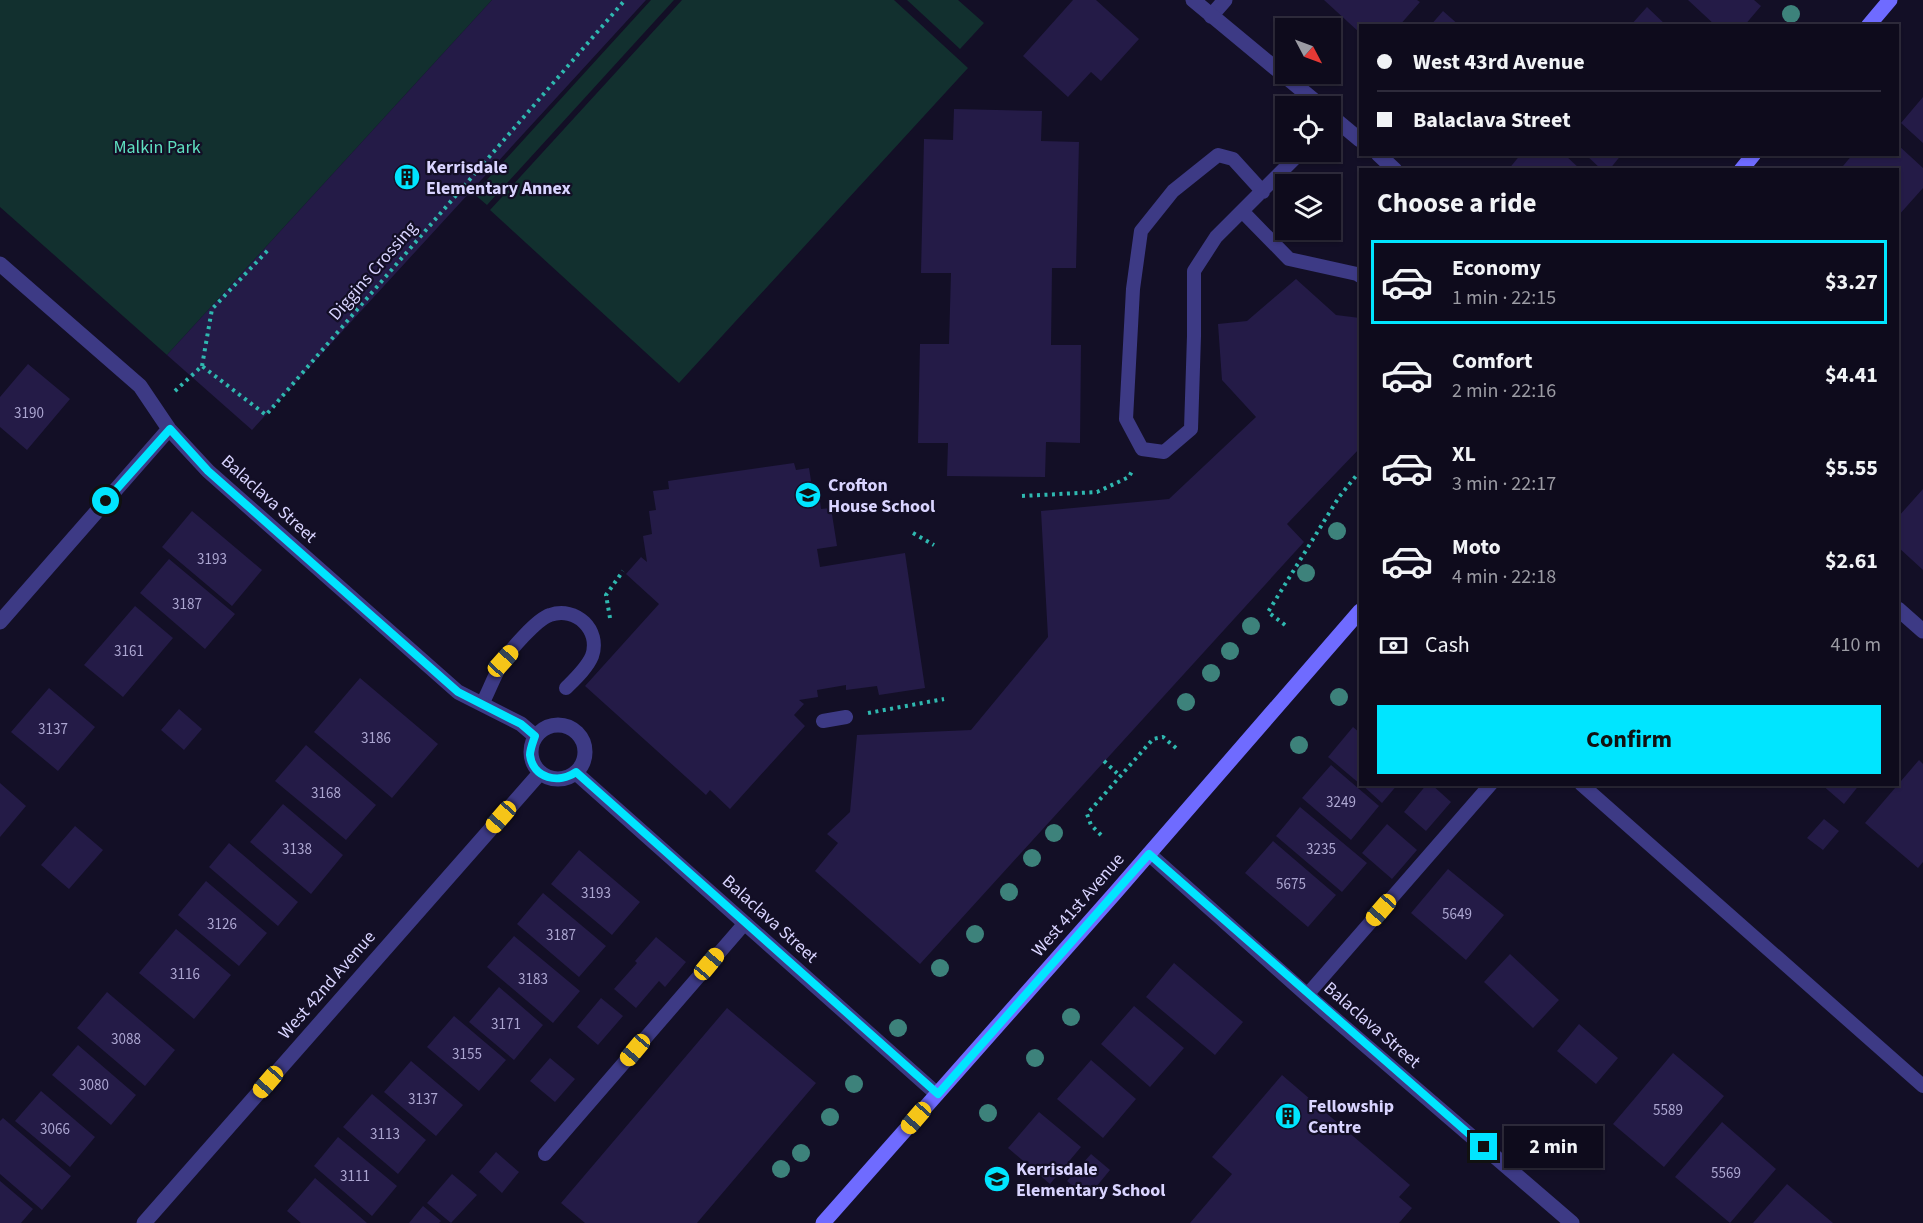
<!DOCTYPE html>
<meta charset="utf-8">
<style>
body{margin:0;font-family:"Source Sans 3",sans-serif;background:#171425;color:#f1f3f6;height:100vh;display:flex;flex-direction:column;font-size:22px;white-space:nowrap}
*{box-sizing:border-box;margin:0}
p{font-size:20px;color:#9b9ba3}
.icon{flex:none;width:33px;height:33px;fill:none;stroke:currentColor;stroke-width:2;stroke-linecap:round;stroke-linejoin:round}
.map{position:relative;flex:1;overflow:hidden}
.details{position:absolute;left:1359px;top:168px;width:540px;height:618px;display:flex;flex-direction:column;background:#0e0b1c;border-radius:0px;box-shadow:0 2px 4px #0004,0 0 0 2px #2e2b3b}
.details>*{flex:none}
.guide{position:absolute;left:1359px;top:24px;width:540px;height:132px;border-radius:0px;box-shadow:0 2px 4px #0004,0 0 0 2px #2e2b3b;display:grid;align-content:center;height:132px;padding:0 18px;background:#0e0b1c}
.needle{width:39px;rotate:131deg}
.buttons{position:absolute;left:1275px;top:18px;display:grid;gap:12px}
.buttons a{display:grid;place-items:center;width:66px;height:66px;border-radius:0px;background:#0e0b1c;box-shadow:0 2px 4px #0004,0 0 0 2px #2e2b3b;font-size:30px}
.end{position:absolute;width:27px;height:27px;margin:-14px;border:8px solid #00e5ff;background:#111;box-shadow:0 0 0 3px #111}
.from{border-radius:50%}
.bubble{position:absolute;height:42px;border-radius:0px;background:#0e0b1c;box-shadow:0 2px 4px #0004,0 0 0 2px #2e2b3b;font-size:20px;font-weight:700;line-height:42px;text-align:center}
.car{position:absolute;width:18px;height:36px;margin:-18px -9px;border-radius:8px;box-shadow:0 0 4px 2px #0007;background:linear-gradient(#f5c518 24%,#345 0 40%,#f5c518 0 76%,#345 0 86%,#f5c518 0)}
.guide b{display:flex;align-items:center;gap:21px;height:57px;font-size:22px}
.guide b+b{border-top:2px solid #2e2b3b}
.guide i{width:15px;height:15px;background:#f1f3f6}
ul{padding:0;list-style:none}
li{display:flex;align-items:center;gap:18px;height:84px;margin:0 12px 9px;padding:0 6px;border:3px solid transparent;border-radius:0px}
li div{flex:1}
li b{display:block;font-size:22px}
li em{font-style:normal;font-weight:700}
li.current{border-color:#00e5ff}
li>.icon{width:54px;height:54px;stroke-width:1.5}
h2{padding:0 18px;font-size:27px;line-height:72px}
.pay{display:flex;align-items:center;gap:15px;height:66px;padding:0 18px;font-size:22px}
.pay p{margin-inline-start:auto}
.button{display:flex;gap:12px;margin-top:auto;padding:12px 18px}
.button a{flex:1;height:69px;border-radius:0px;background:#00e5ff;color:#111;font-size:24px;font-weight:700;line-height:69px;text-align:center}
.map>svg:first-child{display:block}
</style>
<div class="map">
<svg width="1923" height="1223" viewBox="0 0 1923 1223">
<rect width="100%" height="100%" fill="#130f26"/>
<!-- green -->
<path fill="#12302f" d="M0,0h492l-325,355 -167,-148z
M651,0h23l-187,205 -13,-11z
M682,0h212l74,68 -289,315 -189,-173z
M907,0h51l26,23 -24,26z"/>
<!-- building -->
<path fill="#241b47" d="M492,0h154l-394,430 -85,-75z
M1073,0h23l43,39 -38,42 -10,-9 -23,25 -45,-41z
M1324,0h93l3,2 -21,24h-39v7z
M1688,0h66l7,6 -17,20h-28z
M1647,7l20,19h-37z
M1443,11l17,15h-30z
M1923,97v46l-22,-20z
M954,109l88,2 -1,30 38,1 -3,126h-24l-1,77h30l-1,98 -34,-1 -1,35 -98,-1 1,-33h-30l2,-99h29l2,-71h-30l3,-134 29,1z
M1898,145l25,23v20l-25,28v-46h-51l-4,-4 10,-12h45z
M1521,154h43l17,16h-73z
M1585,154h37l-13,16h-7z
M1296,279l40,36 24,3v130l-73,76 17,18 -384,422 -105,-93 23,-28 -11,-9 23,-22 7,-77 114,-5 77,-93 -7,-126 128,-12 87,-82 -34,-37 -4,-56 29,-3z
M28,364l42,35 -43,51 -27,-23v-30z
M794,463l2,7 13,-2 3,19 6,-1 3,23 10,-1 6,38 -20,3 3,18 85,-14 20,135 -46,7 -2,-9 -31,4v-5l-29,5 1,7 -19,3 5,4 -10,11 11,11 -75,83 -20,-19 -4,5 -121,-109 74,-82 -33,-30 15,-17 6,5 -4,-26 9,-2 -3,-23 7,-1 -3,-19 16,-2 -1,-8z
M1923,489v81l-25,-23v-30z
M192,511l70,59 -30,36 -70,-59z
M169,559l66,55 -30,35 -65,-56z
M135,606l38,32 -50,59 -39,-32z
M360,678l78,66 -46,54 -78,-66z
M49,688l46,39 -37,44 -47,-39z
M179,709l23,20 -18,21 -23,-20z
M1353,727l7,6v51l-32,-27z
M306,745l70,60 -30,35 -71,-59z
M1919,760l4,4v98l-5,6 -53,-45z
M1331,765l48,41 -28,34 -49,-42z
M0,783l26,23 -26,31z
M1361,784h37l-16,19z
M1427,784h4l20,18 -25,29 -22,-19z
M1821,784h39l-16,20z
M283,804l60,51 -32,39 -61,-52z
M1300,807l67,56 -25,29 -66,-56z
M1824,819l15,12 -16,19 -16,-12z
M1387,824l30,26 -25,29 -30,-26z
M75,826l28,24 -34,39 -28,-24z
M1273,841l63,54 -28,32 -63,-54z
M229,843l69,59 -20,24 -69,-59z
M579,850l61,52 -28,33 -61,-51z
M1448,869l56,46 -38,45 -55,-47z
M206,881l61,52 -28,33 -61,-51z
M543,893l63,53 -27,31 -62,-53z
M176,929l55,46 -37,44 -55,-46z
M514,936l66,55 -27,32 -66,-56z
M656,937l30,25 -21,25 -6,-6 -23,27 -22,-19 23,-26 -2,-2z
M1510,954l49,46 -26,28 -49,-46z
M1174,963l69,59 -28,33 -69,-58z
M499,987l44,38 -29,35 -45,-38z
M107,992l68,58 -30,36 -68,-58z
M601,998l22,18 -25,29 -21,-18z
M1134,1006l50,42 -34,39 -49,-43z
M727,1008l89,75 -119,140h-112l-24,-20z
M454,1016l52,44 -27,31 -52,-44z
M1579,1024l39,34 -22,26 -39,-33z
M78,1045l58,50 -25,30 -59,-50z
M1673,1053l51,43 -60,71 -51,-43z
M550,1058l25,21 -20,23 -25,-21z
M1091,1060l45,39 -33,39 -46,-39z
M411,1061l52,44 -27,31 -52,-44z
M1282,1075l128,110 -11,12 13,11 -13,15h-209l42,-49 -20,-17z
M41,1091l54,46 -25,30 -55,-46z
M372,1094l54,46 -28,34 -55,-47z
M1039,1112l42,35 -31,37 -42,-36z
M3,1118l68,58 -29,34 -42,-36v-53z
M1722,1122l54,47 -46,54 -55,-46z
M338,1137l59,49 -25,30 -58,-50z
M496,1152l23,20 -17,21 -23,-21z
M1091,1154l19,16 -23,28 -20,-17z
M452,1174l25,21 -26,28 -24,-20z
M315,1178l52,45h-66l-14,-12z
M0,1181l33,28 -12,14h-21z
M1787,1184l46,39h-80z
M423,1206l18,15 -2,2h-30z"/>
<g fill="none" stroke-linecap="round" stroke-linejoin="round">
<!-- path -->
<path stroke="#2fb8b0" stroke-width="4" stroke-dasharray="3 4.5" stroke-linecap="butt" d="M202,366l10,-57 58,-61
M175,391l27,-25 64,49 359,-415
M1022,496l75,-4 32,-15 4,-8
M913,533l21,12
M610,618l-4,-23 17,-24
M1285,625l-17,-13 71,-115 21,-26
M868,713l76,-14
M1104,761l16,15
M1101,835l-10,-10 -4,-11 66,-75 10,-2 13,11"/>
<!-- service -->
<path stroke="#3d3a85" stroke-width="14" d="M1263,192l-30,-33 -15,-4 -45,36 -32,40 -8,58 -7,130 16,30 22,3 27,-23 3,-93v-65l22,-34 85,-85
M1242,211l47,48 68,15 3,2
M482,704c7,-13 12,-28 20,-41 7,-12 35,-44 48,-48 26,-9 51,15 42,41 -5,12 -17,23 -26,32
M823,721l23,-4
M1581,784l342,302
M1307,995l184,-211
M545,1154l200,-231"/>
<!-- minor -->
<path stroke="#3d3a85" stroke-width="15" d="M1211,16l14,-16
M0,264l140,122 29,43 39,42 250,221 63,32 14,12
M0,622l169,-193
M531 752a27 27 0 1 1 54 0a27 27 0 1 1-54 0Z
M576,773l361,321
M1149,854l158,141 265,228
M144,1223l396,-450"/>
<!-- tertiary -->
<path stroke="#3d3a85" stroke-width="15" d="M1193,0l128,106
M1330,115l30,25
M1378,154l17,16
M1898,609l25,22"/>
<!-- secondary -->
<path stroke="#6f6bff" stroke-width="15" d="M1868,26l22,-26
M1741,170l13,-16
M823,1223l292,-330 245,-282"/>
</g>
<!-- trees -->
<g fill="#3d827b">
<circle cx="1791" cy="14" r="9"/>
<circle cx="1337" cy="531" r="9"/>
<circle cx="1306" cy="573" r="9"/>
<circle cx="1251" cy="626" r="9"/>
<circle cx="1230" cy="651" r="9"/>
<circle cx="1211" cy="673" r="9"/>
<circle cx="1339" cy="697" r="9"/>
<circle cx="1186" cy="702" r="9"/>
<circle cx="1299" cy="745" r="9"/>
<circle cx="1054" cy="833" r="9"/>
<circle cx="1032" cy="858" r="9"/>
<circle cx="1009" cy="892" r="9"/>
<circle cx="975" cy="934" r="9"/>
<circle cx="940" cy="968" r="9"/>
<circle cx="1071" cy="1017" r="9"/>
<circle cx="898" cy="1028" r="9"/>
<circle cx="1035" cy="1058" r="9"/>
<circle cx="854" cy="1084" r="9"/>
<circle cx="988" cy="1113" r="9"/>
<circle cx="830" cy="1117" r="9"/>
<circle cx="801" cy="1153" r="9"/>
<circle cx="781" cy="1169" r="9"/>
</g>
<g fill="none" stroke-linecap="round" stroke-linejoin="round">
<!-- route -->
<path stroke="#00e5ff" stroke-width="8" d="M106,501l64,-72 38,42 250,221 63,32 14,12c-2,6 -5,13 -5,19 3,24 29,29 46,17l362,322 211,-240 335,293"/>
</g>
<!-- icons -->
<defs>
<symbol id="building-disc" viewBox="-11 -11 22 22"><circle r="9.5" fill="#00e5ff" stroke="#130f26"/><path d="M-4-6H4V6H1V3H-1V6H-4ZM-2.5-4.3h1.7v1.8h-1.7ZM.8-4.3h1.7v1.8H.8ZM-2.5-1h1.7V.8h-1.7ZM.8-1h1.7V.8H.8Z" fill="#111"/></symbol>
<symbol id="school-disc" viewBox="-11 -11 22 22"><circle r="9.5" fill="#00e5ff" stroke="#130f26"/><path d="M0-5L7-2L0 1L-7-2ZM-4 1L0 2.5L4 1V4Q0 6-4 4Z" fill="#111"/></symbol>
</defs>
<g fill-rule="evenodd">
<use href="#building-disc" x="392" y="162" width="30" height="30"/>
<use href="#school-disc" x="793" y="480" width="30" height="30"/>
<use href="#building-disc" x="1273" y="1101" width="30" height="30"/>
<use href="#school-disc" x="982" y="1164" width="30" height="30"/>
</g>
<g text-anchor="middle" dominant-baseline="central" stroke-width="4.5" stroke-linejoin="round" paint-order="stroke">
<!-- number labels -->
<g font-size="15" fill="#aca6d1">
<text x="29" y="413">3190</text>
<text x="212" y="559">3193</text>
<text x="187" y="604">3187</text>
<text x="129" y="651">3161</text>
<text x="53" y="729">3137</text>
<text x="376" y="738">3186</text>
<text x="326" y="793">3168</text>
<text x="1341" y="802">3249</text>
<text x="297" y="849">3138</text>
<text x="1321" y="849">3235</text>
<text x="1291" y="884">5675</text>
<text x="596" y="893">3193</text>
<text x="1457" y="914">5649</text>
<text x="222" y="924">3126</text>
<text x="561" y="935">3187</text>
<text x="185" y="974">3116</text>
<text x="533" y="979">3183</text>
<text x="506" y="1024">3171</text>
<text x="126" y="1039">3088</text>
<text x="467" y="1054">3155</text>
<text x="94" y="1085">3080</text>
<text x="423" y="1099">3137</text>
<text x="1668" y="1110">5589</text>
<text x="55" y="1129">3066</text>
<text x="385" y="1134">3113</text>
<text x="1726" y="1173">5569</text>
<text x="355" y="1176">3111</text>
</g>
<!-- park labels -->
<g font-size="18" fill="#5fe0c0" stroke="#130f26">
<text x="157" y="147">Malkin Park</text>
</g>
<!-- poi labels -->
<g font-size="18" font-weight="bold" fill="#d9d4ff" stroke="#130f26" text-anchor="start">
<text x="426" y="167">Kerrisdale<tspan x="426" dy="21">Elementary Annex</tspan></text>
<text x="828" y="485">Crofton<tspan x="828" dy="21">House School</tspan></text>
<text x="1308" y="1106">Fellowship<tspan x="1308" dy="21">Centre</tspan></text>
<text x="1016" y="1169">Kerrisdale<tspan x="1016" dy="21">Elementary School</tspan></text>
</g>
<!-- street labels -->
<g font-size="18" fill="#d9d4ff" stroke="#130f26">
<text transform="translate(373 271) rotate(-49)">Diggins Crossing</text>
<text transform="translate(269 499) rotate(42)">Balaclava Street</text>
<text transform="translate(1078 905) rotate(-49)">West 41st Avenue</text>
<text transform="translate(770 919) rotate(42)">Balaclava Street</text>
<text transform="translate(327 985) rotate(-49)">West 42nd Avenue</text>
<text transform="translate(1372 1025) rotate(41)">Balaclava Street</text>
</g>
</g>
</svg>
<div class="buttons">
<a><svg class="needle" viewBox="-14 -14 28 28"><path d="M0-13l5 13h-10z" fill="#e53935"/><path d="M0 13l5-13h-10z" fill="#9b9ba3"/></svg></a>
<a><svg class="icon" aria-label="locate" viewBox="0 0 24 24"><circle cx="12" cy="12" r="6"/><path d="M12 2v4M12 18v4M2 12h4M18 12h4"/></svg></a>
<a><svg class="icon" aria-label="layers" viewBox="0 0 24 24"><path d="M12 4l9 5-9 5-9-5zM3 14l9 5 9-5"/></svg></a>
</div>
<i class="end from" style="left:106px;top:501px"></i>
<i class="end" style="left:1484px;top:1147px"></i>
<div class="bubble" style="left:1504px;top:1126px;width:99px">2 min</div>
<i class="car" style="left:503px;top:661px;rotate:42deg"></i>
<i class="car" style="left:501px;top:817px;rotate:221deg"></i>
<i class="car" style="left:1381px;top:910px;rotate:221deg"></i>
<i class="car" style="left:709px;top:964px;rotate:40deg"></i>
<i class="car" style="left:635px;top:1050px;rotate:220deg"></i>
<i class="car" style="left:268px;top:1082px;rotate:221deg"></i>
<i class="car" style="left:916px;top:1118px;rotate:221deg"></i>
<div class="guide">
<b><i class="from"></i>West 43rd Avenue</b>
<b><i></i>Balaclava Street</b>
</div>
<section class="details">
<h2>Choose a ride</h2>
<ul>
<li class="current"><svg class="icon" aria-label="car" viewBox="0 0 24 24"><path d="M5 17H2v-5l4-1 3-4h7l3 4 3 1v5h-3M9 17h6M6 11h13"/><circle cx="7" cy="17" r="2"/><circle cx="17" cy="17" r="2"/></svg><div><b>Economy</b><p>1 min · 22:15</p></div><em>$3.27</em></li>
<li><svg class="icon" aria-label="car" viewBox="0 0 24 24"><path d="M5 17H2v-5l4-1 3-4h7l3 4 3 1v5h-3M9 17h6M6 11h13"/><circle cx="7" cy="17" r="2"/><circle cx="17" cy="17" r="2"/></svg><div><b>Comfort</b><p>2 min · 22:16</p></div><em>$4.41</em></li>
<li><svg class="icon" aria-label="car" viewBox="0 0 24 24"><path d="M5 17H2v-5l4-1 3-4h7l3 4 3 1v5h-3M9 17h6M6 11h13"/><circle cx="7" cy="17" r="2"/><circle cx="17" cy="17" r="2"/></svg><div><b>XL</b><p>3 min · 22:17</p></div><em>$5.55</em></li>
<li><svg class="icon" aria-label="car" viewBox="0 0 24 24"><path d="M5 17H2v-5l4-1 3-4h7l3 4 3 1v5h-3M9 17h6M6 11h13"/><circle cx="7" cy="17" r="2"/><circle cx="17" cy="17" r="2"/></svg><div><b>Moto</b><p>4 min · 22:18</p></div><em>$2.61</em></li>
</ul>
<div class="pay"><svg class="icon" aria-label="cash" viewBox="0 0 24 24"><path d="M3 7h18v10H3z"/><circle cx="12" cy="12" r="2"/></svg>Cash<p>410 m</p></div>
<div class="button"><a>Confirm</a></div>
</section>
</div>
